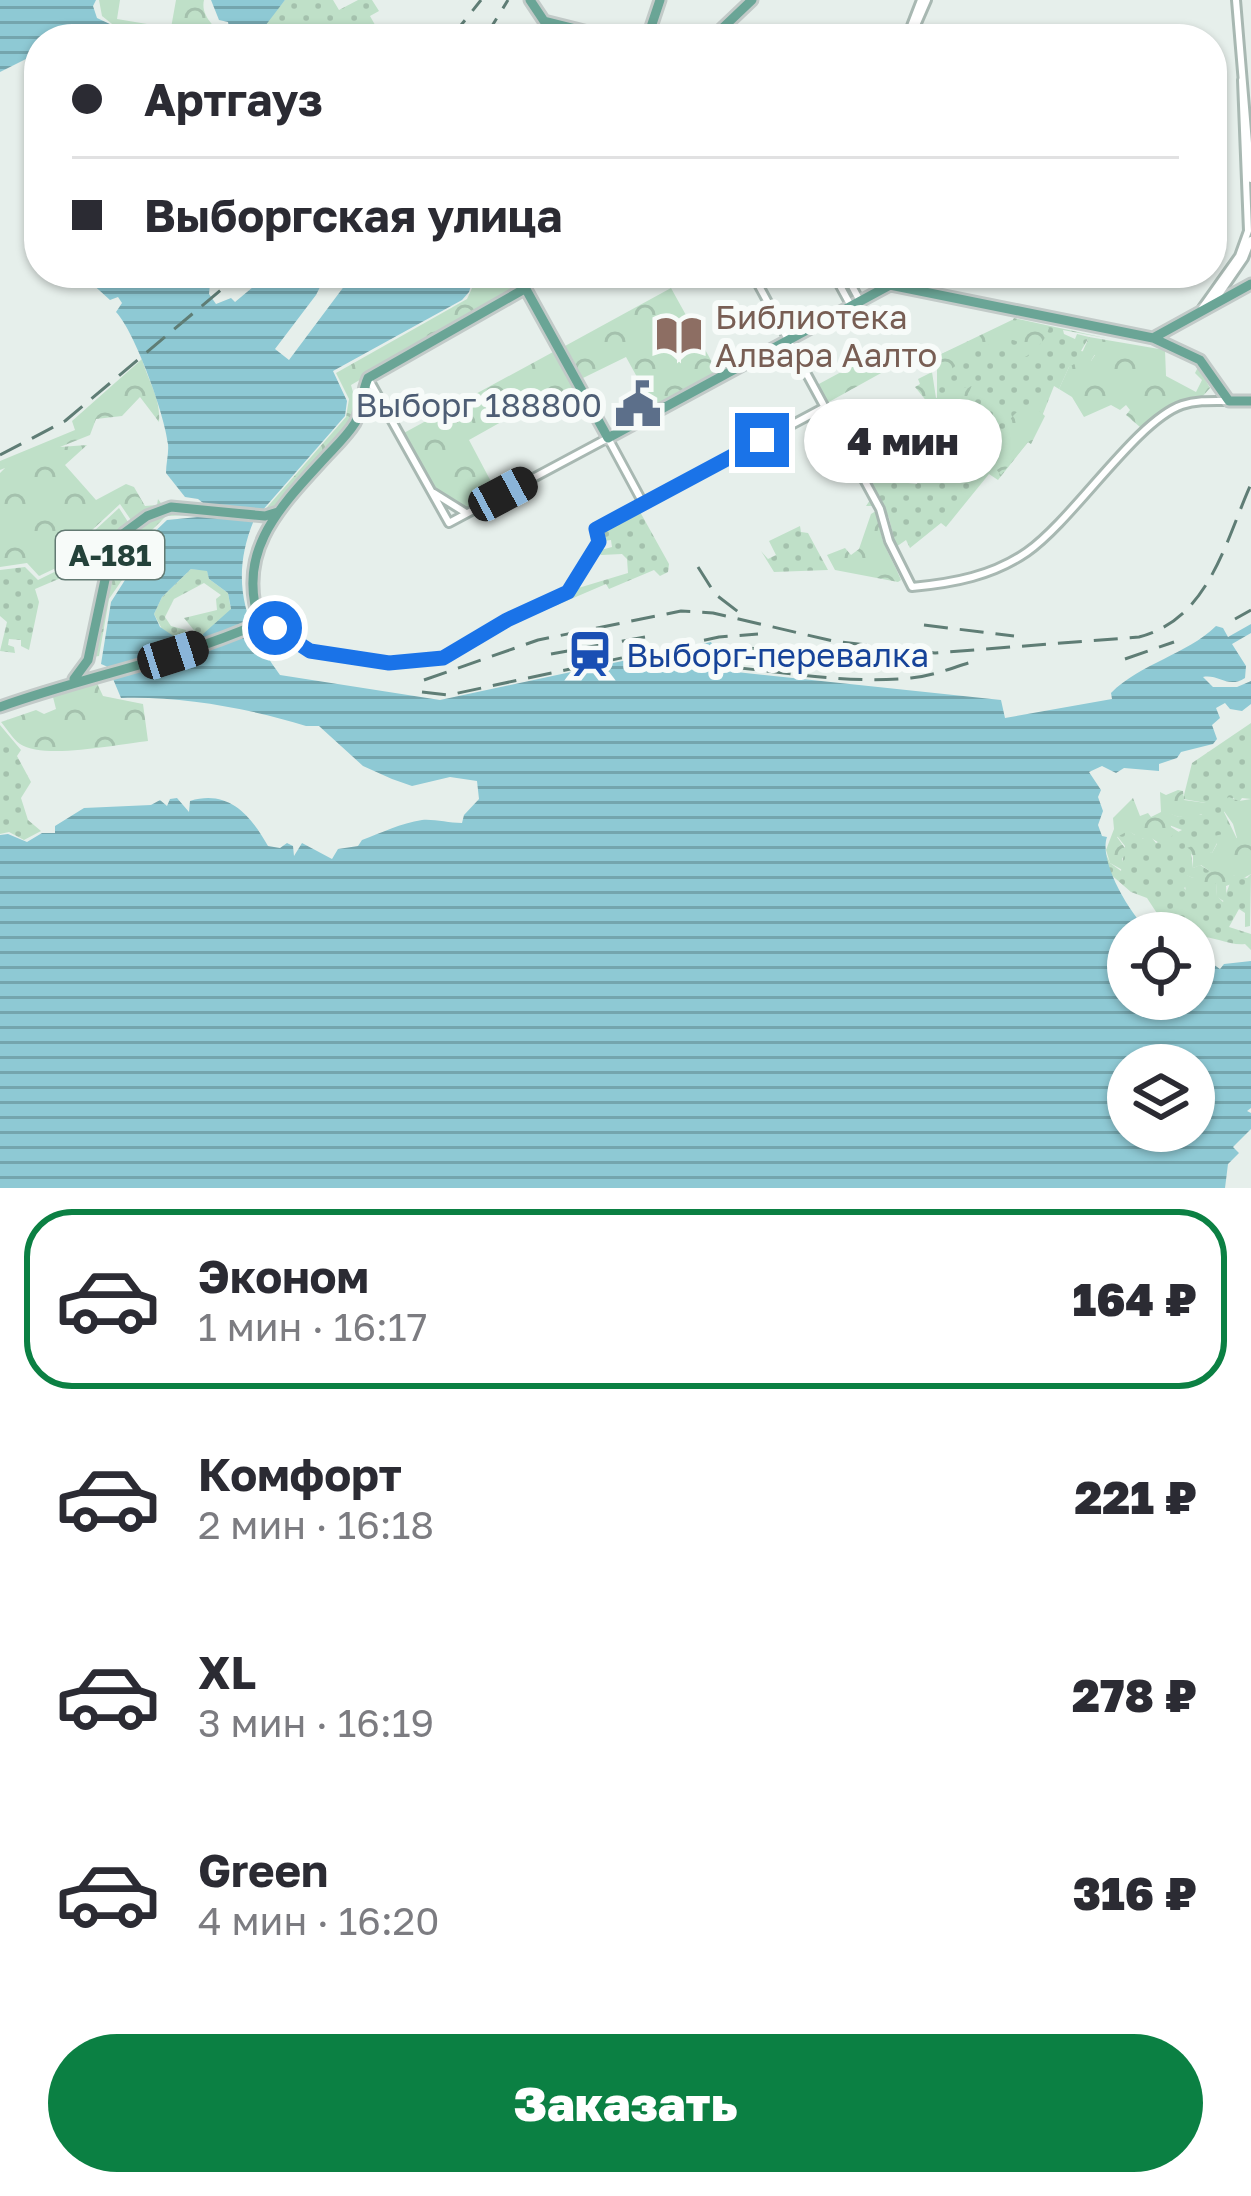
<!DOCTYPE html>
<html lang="ru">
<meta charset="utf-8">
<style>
body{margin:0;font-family:"Golos Text",sans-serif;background:#f7f7f7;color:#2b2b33;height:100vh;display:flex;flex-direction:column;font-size:45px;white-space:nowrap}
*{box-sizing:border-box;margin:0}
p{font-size:39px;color:#7c7c81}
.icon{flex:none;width:66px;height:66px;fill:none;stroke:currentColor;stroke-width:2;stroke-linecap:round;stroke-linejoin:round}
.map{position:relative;height:1188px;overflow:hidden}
.drawer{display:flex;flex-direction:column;background:#fff;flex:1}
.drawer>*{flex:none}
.guide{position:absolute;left:24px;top:24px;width:1203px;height:264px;border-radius:48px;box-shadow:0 3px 9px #0004;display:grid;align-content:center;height:264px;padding:0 48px;background:#fff}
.controls{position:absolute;left:1107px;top:912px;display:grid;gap:24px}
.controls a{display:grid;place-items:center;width:108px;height:108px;border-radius:50%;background:#fff;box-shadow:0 3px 9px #0004;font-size:60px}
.end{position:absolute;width:54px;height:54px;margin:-27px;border:15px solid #1a73e8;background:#fff;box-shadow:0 0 0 6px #fff}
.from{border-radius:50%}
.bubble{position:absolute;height:84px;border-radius:42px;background:#fff;box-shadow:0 3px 9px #0004;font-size:39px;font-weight:800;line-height:84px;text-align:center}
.car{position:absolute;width:36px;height:72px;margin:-36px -18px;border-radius:15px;box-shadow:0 0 9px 3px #0007;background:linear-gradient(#222 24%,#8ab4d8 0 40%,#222 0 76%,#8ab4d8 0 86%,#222 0)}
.guide b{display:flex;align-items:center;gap:42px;height:114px;font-size:45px}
.guide b+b{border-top:3px solid #e1e1e2}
.guide i{width:30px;height:30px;background:#2b2b33}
ul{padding:21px 0 0;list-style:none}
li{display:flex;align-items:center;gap:36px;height:180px;margin:0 24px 18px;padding:0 24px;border:6px solid transparent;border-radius:48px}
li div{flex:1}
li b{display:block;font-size:45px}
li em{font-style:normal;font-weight:800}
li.selected{border-color:#0b8043}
li>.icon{width:108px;height:108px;stroke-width:1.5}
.button{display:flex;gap:24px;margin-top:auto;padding:24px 48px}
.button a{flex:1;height:138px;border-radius:72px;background:#0b8043;color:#fff;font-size:48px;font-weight:800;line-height:138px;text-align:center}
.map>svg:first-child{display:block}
</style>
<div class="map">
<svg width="1251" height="1188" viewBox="0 0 1251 1188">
<defs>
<pattern id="grass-dots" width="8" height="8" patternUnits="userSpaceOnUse" patternTransform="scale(3)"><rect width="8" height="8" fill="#bfe0c8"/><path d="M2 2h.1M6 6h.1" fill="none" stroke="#a4c1ad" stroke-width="1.8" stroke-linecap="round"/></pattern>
<pattern id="forest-crowns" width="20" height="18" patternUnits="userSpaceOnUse" patternTransform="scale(3)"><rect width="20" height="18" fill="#bfe0c8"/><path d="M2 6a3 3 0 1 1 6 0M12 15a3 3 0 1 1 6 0" fill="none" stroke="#a4c1ad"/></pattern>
<pattern id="water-rules" width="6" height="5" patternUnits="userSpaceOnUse" patternTransform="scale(3)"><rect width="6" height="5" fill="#8ec9d4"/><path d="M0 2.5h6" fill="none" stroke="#74a5ad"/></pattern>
</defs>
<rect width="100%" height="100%" fill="#e6efeb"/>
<!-- grass -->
<path fill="url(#grass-dots)" d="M285,0h48l6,10 19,-10h14l7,11 -9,5 9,16 -12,7h-115z
M1014,318l96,21 -47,-9 1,4 11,5 2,-5 12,3 -8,14 14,3 -4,7 -22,6 -10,22 -5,-3 -23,58 -3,-2 -30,38 -9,-6 -43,53 -5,-4 -31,25 -4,-8 -10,7 -7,-29 -25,-48 60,-33 -16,46 9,1 4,-27 16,-37v-64l73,-32z
M119,508l11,17 -19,20 -8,31 -18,-4 -14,8 -3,-5 -33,14 4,13 -10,48 -8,-4v-6l-12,-1 -1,6 6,2 1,6 -15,-2 7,-29 -7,-6v-46l25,-3 13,13 57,-28 -2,-20z
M639,510l30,54 -1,8 -8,4 -6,-6 -45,19 -3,-5 -105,45 70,-34 4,-6 53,-16 -1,-14 -5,-5 -21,1 -4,-4 15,-4 -1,-7 -7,1 -3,-10z
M800,526l1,6 7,1 20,37 -54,2 -13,-21 7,8 8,-4 -7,-14z
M191,569l16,1 2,9 19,14 3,17 -34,34v-10l-13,-16 33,-8 -1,-11 5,-4 -17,-12 -30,16 -9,18 6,9 15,4 -2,8h8l2,7 -5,2 -27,-18 -8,-15 8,-17z
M1251,723v76l-9,-1 -3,4 -6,-4 -9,14 13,27 -20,4 -5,10 -11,-3 -10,3 2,15 7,-3 13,8 -20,5 -7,-3 2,10 -4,3 5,5 9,-8 18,-3 1,14 6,6 10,-27 14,3 4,-4 -1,52 -5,1v-14l-6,-4 -10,18 22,7v16l-6,-6c-17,2 -35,-10 -51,-7v-4h-44l-12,-15 12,-3 12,6 -15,-23 -16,-6 -22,-19 -6,-25 7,15 11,8 4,-25 -8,-10 11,-6 12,9 11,-2 5,6 26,-13 -18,-7v-12l15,6 15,-4 9,2 3,-12 -23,-4 9,-36z
M0,725l21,25 -4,6 14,26 -10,16 7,22 13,11 -17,9 -15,-8 -9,2z"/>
<!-- forest -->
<path fill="url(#forest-crowns)" d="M99,0h21l-3,19 54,9 5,-28h28c-4,17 13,29 23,39h-96l-29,-23z
M479,273h32l3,18 -163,94 6,22 -9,19 -74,85 -12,2 84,-96 3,-18 -13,-26 131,-74z
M671,288l47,85 -64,35 -28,-51 -43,21 -18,-32z
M1012,320l37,8c-5,16 -18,29 -35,33v-5l9,-6c-6,-17 -20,-8 -33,-4l-4,-3 -40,30 -3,13h-5l-1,-30z
M1089,337l76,13 1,26 30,16 6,-12 -7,-7 3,-6 12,21 -8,9 -33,8 -29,22 -14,-12 4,-5 -4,-5 -6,5 -9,-5 -27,12 -12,-20 -13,-8 10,-22 7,-4 -1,-5 16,3 4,-6 -13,-2z
M882,350l10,17 -65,36 -10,-18z
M553,352l22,38 -30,16 -5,-6 -71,40 27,51 -32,18 -30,-19 -32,-56z
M142,359c6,22 19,39 17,63l-19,-25 -18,19 -26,3 -6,16 -30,12 27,-2 -22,20 31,35 30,-16 8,3 11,19 12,-1 1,-6 5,7 -30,17 -13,-19 -29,27 1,20 -53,25 -12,-13 -27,4v-94l5,-5 -5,2v-9l75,-31 -3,-9z
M932,372l4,26 36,-13 -36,88 -4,8 -9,2 -4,-7 18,-57 -12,6 -6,-13 9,-9 -13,-16 5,-3 -2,-5z
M1025,407h10l10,9 -14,28 -3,-2 -27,33 -6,-7c10,-24 4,-48 30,-61z
M870,500c8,13 9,26 13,41 5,13 13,26 18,39l-3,2 -63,-12 -8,-15 18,-7 6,7 8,-6 12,-35 5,-3 -3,-5h-7z
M175,510l20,2 -1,3 -28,1 -16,16 -4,13 -37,54 -10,57 -7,1 27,-115 29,-23z
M95,679l8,17 40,8 5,37c-29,3 -104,19 -128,3 -7,-5 -13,-15 -19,-22l35,-12 8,4 12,-5 -4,-16z
M1178,790l5,1 1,9 22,3v15l-5,-4 -22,3 -15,-5v10l6,-4 1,9 11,7h-7l-14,10 -10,-6 -4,6 -4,-6 -4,5 -6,-3 2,-5 -7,-4 -11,6 10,14 -5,8 4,13 -16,-9 -4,-13 8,-21 -1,-11 20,-20 7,18 8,-3 3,4 10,-5 -1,-20 6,3z
M1229,797l10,4 12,-2v75l-9,5 -9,-4 1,8 -8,3 1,17 -10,-6 -1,-14 -5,7 -12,-4 -10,8 -3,-2 -3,-19 10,5 5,-6 3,3 10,-3 -10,-7 -8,3v-12l-6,-8 8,-3 17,8 5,-9 -3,-8 9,-2 2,6 12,-2 -4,-14 -14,-20z"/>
<!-- water -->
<path fill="url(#water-rules)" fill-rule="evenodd" d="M0,0h96l-3,6 4,12 15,7 12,14h-85v44l-11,-14 3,-4 7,3 -6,-12 -32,16z
M211,0h74l-23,30 -15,9 -17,-6 -2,-11 -9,-2z
M86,273h125l-2,21 7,10 15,-6 4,4 35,-29h57l-11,22 -41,54 14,11 65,-87h121l-6,19 -7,8 -129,71 14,30 -2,15 -91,104c-25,60 -9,107 26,155l160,25 271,-58 16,29 274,29 4,18 107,-19 -1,-6c30,-30 75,-38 105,-67l7,2 5,9 23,-13v9l-19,11 14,22 -1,12c-17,11 -26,-4 -42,-1l10,10h24l14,-6v23l-9,7 -12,-2 -5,-6 -9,5 4,10 -8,7 5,14 -4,5 -32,8 -4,6 -18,6v7l-35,-3 -8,5 -14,-7 -13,6 12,18 -3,7 5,14 -5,14 4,11 5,1c-9,25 25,81 44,96h-23v66h66v-48l26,18 4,-5 27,-3v147l-4,3 4,2v16l-18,18 6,6 -11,11 -3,24h-1225v-353l8,-1 19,8 15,-9h13v-7l29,-18 67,-3 9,-5 7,6 3,-7 7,-1 12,14 1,-11c39,-12 61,15 78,45l12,2 7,-5 6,3 1,10 8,-13 30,16 6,-10 20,-3 4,-6c19,-7 39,-17 60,-20 13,-1 26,3 40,3l2,-8 15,-16 -2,-18 -27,-4 -38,9 -20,-7 -29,-13 -44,-40h-13c-58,-18 -126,-30 -185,-28l-13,-31 -7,-3 10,-62 35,-55v-7l21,-20 31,-3 5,-14 -5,-4 -13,-2 -19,-24c0,-10 3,-20 2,-29 -3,-29 -33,-112 -52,-132l6,-9 -4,-6 -8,3 -21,-19zM191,569l16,2 2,8 19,14 3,16 -28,25 -1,9 -12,4 -30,-20 -6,-13 8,-17zM1128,1065h66v66h-66z"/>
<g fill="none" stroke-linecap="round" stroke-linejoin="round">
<defs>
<path id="minor" d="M1236,0l15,179
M906,39l15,-39
M910,39l17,-39
M752,273l128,236 9,32 23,46c42,-4 80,-11 115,-35 47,-33 109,-131 155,-147 15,-5 31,-4 47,-4
M833,273l18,33
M845,273l15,28
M1213,303l31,-45 7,-18
M1202,308l37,-52 9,-25 -6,-151
M368,378l81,145 159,-85 35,65
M434,493l32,20
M260,623l10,-4 10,15 31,17 78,12 54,-5 64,-38 62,-28 31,-51 -4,-12 229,-122"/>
<path id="major" d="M530,0l14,21 72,18
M524,39l27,-13
M647,39l13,-39
M711,39l41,-39
M517,273l91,165 282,-153 263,53 98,-54
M1153,338l47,22 29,41h22
M74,679l14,-19 22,-104 14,-23 23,-17 24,-9 94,9 13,-4
M0,707c86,-31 177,-47 260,-84 -25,-71 19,-115 64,-164 10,-11 23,-23 31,-36 8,-14 6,-30 13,-45l158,-90"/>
</defs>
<!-- minor casing -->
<use href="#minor" stroke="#a8b8b2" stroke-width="12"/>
<!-- major casing -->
<use href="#major" stroke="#c2cac8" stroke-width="15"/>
<!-- minor -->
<use href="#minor" stroke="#fff" stroke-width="6"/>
<!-- major -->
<use href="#major" stroke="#6aa596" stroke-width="9"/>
<!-- rail -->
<path stroke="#5f7d75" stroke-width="3" stroke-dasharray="24 12" stroke-linecap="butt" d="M450,39l31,-39
M484,39l24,-39
M0,455l65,-34 176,-148
M698,567l17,27 26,20
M1235,619l16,-9
M924,625l90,11
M737,647l103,10
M551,654l94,-17
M1125,659l49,-17
M731,667c59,6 120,17 180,11 22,-2 43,-11 64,-17
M424,680l114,-40 143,-29 32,2 120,28 102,12 204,-16c70,-18 86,-95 112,-153
M422,692l27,3 270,-58 39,-3"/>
</g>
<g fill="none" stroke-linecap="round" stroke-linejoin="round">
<!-- route -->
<path stroke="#1a73e8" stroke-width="15" d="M275,628l35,23 79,12 54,-5 64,-38 61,-28 31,-50 -3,-13 166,-89"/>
</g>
<!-- icons -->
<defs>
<symbol id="library-bare" viewBox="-9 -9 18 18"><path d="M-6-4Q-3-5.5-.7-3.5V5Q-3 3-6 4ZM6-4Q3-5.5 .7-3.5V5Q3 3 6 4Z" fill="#8d6e63" stroke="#f7fbf9" stroke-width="2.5" paint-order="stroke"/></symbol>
<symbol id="civic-bare" viewBox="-9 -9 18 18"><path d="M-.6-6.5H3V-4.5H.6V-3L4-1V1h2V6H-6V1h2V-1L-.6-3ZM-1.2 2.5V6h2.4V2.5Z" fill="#5c6f8a" stroke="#f7fbf9" stroke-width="2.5" paint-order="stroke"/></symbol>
<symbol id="station-bare" viewBox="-9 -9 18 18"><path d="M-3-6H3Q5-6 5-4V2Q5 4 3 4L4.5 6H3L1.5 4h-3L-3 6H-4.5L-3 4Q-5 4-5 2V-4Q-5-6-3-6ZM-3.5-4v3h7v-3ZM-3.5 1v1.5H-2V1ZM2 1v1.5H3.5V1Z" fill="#1a4fb4" stroke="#f7fbf9" stroke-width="2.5" paint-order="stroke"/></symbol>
</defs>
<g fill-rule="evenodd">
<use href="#library-bare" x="646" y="302" width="66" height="66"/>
<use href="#civic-bare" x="605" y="371" width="66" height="66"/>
<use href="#station-bare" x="557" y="621" width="66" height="66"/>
</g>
<g text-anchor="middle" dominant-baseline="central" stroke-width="12" stroke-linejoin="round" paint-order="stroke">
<!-- shield labels -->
<rect fill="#f7fbf9" stroke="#637a73" stroke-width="3" x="56" y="531" width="108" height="48" rx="9"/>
<g font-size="30" font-weight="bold" fill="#24423a">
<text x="110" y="555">А-181</text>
</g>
<!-- education labels -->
<g font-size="33" fill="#785e54" stroke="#f7fbf9" text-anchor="start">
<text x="715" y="316">Библиотека<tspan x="715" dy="38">Алвара Аалто</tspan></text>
</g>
<!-- service labels -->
<g font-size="33" fill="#4e5e75" stroke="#f7fbf9" text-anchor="end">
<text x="602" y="404">Выборг 188800</text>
</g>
<!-- transit labels -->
<g font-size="33" fill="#164399" stroke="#f7fbf9" text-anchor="start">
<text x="626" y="654">Выборг-перевалка</text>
</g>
</g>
</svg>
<div class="controls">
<a><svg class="icon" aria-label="locate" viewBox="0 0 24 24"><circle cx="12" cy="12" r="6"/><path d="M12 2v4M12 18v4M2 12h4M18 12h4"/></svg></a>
<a><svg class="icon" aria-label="layers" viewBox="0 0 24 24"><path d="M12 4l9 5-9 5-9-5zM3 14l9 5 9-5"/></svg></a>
</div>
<i class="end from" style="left:275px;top:628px"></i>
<i class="end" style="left:762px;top:440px"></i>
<div class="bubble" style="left:804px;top:399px;width:198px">4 мин</div>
<i class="car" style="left:503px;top:494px;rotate:62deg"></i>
<i class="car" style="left:173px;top:655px;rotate:72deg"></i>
<div class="guide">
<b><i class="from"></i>Артгауз</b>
<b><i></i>Выборгская улица</b>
</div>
</div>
<section class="drawer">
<ul>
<li class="selected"><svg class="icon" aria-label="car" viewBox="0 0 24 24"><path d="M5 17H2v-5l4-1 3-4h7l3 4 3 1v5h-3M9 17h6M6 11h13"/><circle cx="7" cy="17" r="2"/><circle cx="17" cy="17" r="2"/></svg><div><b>Эконом</b><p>1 мин · 16:17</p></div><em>164 ₽</em></li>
<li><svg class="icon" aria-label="car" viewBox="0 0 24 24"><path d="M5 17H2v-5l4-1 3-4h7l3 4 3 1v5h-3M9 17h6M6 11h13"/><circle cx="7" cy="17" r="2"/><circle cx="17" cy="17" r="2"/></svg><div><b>Комфорт</b><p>2 мин · 16:18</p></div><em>221 ₽</em></li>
<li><svg class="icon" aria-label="car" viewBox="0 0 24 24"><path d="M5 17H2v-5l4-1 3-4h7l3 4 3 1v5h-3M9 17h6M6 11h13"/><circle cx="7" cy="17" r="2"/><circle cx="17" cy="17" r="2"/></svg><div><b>XL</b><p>3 мин · 16:19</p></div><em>278 ₽</em></li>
<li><svg class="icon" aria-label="car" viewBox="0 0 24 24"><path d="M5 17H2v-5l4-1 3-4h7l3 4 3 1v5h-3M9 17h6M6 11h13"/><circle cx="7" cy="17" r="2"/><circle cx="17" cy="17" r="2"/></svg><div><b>Green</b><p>4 мин · 16:20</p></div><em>316 ₽</em></li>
</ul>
<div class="button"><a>Заказать</a></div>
</section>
